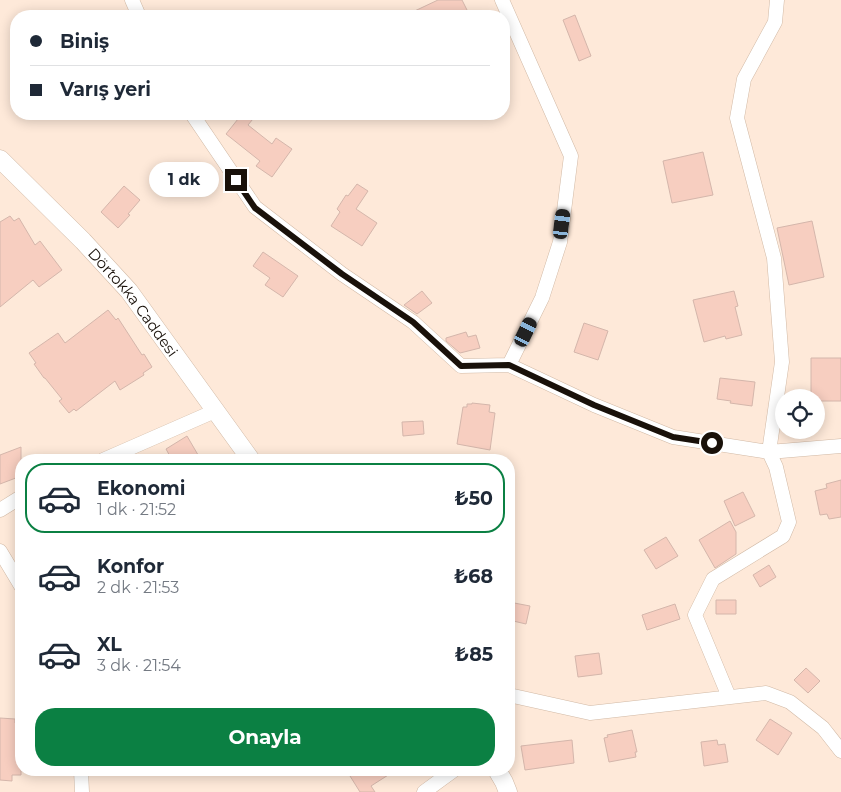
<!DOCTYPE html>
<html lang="tr">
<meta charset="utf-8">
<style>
body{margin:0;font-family:Montserrat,sans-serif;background:#f6f6f7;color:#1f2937;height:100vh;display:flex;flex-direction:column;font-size:19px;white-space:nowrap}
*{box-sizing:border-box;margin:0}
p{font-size:16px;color:#747a83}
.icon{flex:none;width:28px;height:28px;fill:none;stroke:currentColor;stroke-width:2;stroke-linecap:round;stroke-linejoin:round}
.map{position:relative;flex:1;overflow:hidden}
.details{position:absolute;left:15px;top:454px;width:500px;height:322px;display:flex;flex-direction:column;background:#fff;border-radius:20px;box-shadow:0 2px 12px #0003}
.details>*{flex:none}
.top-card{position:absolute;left:10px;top:10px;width:500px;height:110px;border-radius:20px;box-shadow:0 2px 12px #0003;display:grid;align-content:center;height:110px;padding:0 20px;background:#fff}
.buttons{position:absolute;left:775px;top:389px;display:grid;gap:10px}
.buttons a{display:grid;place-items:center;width:50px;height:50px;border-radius:50%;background:#fff;box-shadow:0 2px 12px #0003;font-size:25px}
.end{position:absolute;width:22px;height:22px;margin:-11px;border:6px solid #19110a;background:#fff;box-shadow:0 0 0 2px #fff}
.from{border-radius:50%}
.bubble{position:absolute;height:35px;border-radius:18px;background:#fff;box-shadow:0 2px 12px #0003;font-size:16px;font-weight:700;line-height:35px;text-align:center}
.car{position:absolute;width:15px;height:30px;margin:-15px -8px;border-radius:6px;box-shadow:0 0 4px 1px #0007;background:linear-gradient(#222 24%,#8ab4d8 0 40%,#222 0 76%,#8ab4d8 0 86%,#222 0)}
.top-card b{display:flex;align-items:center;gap:18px;height:48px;font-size:19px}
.top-card b+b{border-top:1px solid #e0e1e3}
.top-card i{width:12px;height:12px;background:#1f2937}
ul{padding:9px 0 0;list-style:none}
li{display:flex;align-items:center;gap:15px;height:70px;margin:0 10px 8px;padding:0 10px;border:2px solid transparent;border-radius:20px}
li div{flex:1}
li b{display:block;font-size:19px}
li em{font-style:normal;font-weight:700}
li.on{border-color:#0b8043}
li>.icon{width:45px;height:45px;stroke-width:1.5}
.button{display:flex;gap:10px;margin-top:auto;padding:10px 20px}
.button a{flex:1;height:58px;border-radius:20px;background:#0b8043;color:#fff;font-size:20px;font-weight:700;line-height:58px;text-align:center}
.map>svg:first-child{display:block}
</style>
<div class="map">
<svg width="841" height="792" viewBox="0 0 841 792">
<rect width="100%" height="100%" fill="#fee9d9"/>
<!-- building -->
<path fill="#f7cec0" stroke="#d4b6ab" d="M438,0h24l8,16h-66z
M575,15l16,41 -12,5 -16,-41z
M242,114h15l-9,11 24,19 4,-6 16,11 -20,28 -16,-11 4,-5 -34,-27z
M703,152l10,43 -41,8 -9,-42z
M357,184l11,7 -12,18 21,14 -15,23 -31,-20 9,-14 -3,-3 9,-14 2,1z
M124,186l16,14 -12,14 2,1 -12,13 -17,-16z
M10,216l4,5 5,-3 16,27 5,-4 22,29 -23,17 -6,-7 -33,27v-85z
M812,221l12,56 -35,8 -12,-57z
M263,252l35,24 -15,21 -18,-12 5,-7 -17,-12z
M422,291l10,12 -15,11 -13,-9z
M734,291l4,15 -3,1 7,28 -16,4 -1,-3 -21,6 -11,-42z
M108,310l8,10 2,-2 24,37 2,-1 8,13 -9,6 1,2 -24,15 -5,-9 -39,30 -2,-2 -5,4 -10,-12 3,-2 -17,-21h-1l-10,-14 2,-1 -7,-10 29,-20 7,10z
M584,323l24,8 -10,29 -24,-8z
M466,332l2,5 8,-2 4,13 -20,5 -14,-12v-3z
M811,358h30v43h-25v-3h-5z
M720,378l35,4 -3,24 -22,-3 1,-2 -14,-2z
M472,403l18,2 -1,7 6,1 -5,37 -33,-6 6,-37h4v-3h5z
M423,421l1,13 -21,2 -1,-14z
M187,436l14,24h-29l-6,-11z
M21,447v29l-21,8v-29z
M841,480v37l-12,2 -2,-5 -7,1 -5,-24 12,-3 -1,-4z
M743,492l12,24 -20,10 -11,-25z
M730,521l6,11v22l-21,14 -16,-28z
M666,537l12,19 -22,13 -12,-19z
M769,565l7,12 -16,10 -7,-12z
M716,600h20v14h-20z
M509,602l21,4 -4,18 -17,-4z
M675,604l5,15 -33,11 -5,-15z
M599,653l3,21 -24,3 -3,-21z
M806,668l14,13 -12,12 -14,-13z
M0,718l15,1v4h6v52h-9v6l-12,-1z
M770,719l22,14 -14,22 -22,-15z
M632,730l5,22h-2l1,5 -27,5 -5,-24 4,-1 -1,-2z
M572,740l2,23 -49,7 -4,-24z
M717,740l1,5 7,-1 3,18 -24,4 -3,-24z
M359,770h37l-25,16 4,6h-15l-10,-16z"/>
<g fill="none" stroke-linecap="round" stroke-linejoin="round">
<defs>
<path id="minor" d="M132,0l7,16
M502,0l69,156 -11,86 -18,56 -33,67 85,40 79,32 96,15 7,15 13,55 -6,14 -70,43 -18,36 34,82
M777,0l-2,22 -31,57 -7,39 37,140 8,104 -13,90 72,-6
M192,114l63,93 87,67 71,48 48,44 48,-1
M103,460l112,-49
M0,510l21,-13
M0,551l21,35
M509,695l81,18 176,-20 24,9 33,26 18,23
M81,770l1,22
M424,792l30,-22"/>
<g id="tertiary">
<path id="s1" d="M0,159l83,82 46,50 122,169"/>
<path d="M497,770l7,12 4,10"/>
</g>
</defs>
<!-- minor casing -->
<use href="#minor" stroke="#d1b9a5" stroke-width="15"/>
<!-- tertiary casing -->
<use href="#tertiary" stroke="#d1b9a5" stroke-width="19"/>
<!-- minor -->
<use href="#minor" stroke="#fff" stroke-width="14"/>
<!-- tertiary -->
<use href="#tertiary" stroke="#fff" stroke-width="18"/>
</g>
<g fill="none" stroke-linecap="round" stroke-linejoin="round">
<!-- route -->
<path stroke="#19110a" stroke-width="6" d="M236,180l19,28 87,66 71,48 48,44 48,-1 85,40 79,32 39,6"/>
</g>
<g text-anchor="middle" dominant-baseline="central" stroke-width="4" stroke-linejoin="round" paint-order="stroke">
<!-- street labels -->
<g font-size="15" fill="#19110a" stroke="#fff">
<text stroke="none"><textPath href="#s1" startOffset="196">Dörtokka Caddesi</textPath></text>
</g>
</g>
</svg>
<div class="buttons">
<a><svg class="icon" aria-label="locate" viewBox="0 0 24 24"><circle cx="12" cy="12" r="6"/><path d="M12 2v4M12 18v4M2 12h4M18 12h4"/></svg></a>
</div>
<i class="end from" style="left:712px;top:443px"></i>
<i class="end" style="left:236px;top:180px"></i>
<div class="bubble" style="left:149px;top:162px;width:70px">1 dk</div>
<i class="car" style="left:562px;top:224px;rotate:7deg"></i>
<i class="car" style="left:526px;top:332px;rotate:26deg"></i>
<div class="top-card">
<b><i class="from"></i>Biniş</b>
<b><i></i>Varış yeri</b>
</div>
<section class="details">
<ul>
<li class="on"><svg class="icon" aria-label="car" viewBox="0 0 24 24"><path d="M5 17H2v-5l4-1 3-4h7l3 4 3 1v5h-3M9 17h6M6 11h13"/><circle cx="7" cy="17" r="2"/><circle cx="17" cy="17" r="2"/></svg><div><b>Ekonomi</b><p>1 dk · 21:52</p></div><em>₺50</em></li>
<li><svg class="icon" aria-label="car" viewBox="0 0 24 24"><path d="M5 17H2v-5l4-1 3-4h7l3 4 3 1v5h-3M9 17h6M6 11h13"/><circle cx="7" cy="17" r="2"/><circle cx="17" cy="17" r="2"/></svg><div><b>Konfor</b><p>2 dk · 21:53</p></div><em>₺68</em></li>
<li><svg class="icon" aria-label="car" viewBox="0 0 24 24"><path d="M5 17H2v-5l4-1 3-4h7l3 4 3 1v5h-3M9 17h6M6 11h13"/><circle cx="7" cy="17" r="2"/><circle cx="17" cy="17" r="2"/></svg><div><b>XL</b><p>3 dk · 21:54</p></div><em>₺85</em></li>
</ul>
<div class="button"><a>Onayla</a></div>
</section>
</div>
